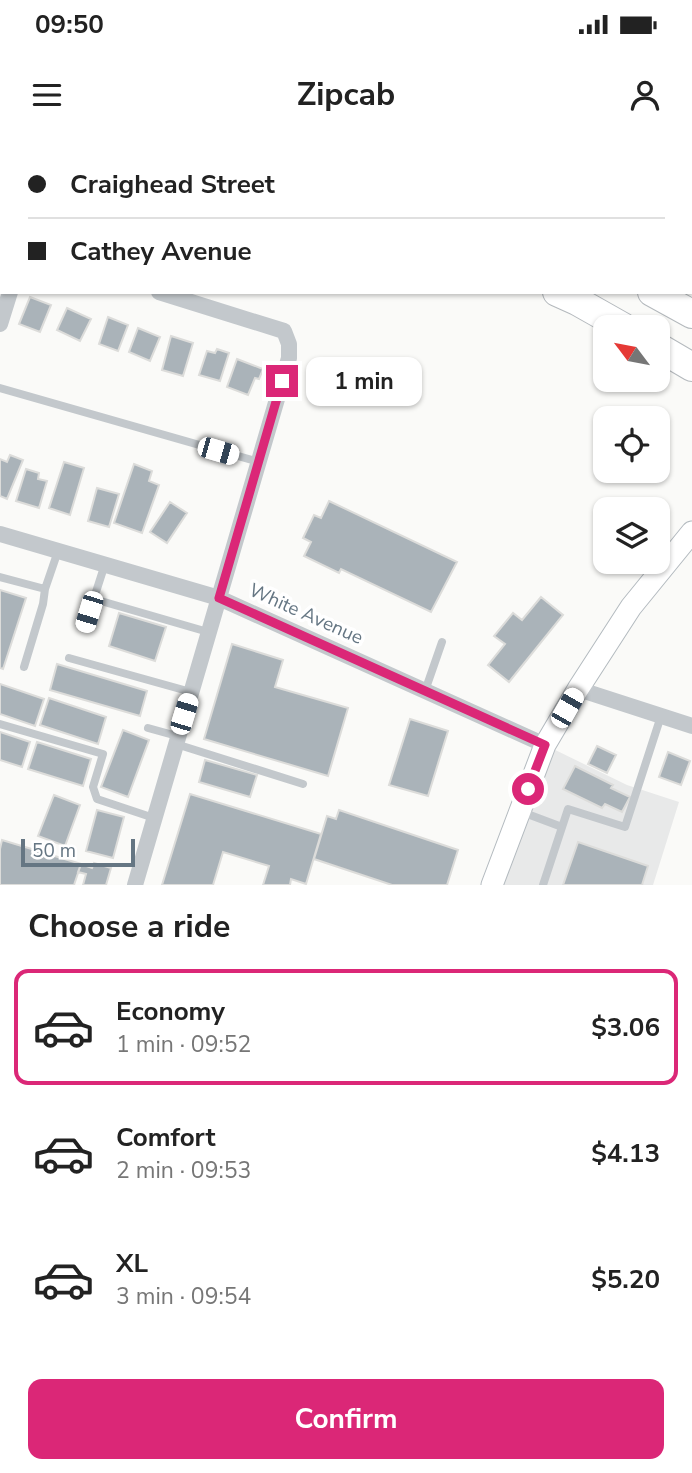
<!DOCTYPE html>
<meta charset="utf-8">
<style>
body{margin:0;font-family:"Nunito Sans",sans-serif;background:#f6f6f6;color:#222;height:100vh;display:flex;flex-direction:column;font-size:26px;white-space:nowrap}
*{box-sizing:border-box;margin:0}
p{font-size:23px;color:#767676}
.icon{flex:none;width:38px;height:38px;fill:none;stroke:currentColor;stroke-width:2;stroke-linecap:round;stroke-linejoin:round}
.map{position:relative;height:745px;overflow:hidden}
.sheet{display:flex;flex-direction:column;background:#fff;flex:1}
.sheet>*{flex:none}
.hud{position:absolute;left:0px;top:0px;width:693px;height:154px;box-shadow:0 2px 5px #0004;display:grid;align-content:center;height:154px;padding:0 28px;background:#fff}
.needle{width:46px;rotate:302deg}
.fabs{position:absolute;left:593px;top:175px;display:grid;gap:14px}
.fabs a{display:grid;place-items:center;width:77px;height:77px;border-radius:14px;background:#fff;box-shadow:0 2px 5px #0004;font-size:35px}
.scale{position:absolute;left:21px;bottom:18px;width:114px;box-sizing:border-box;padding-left:7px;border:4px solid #657683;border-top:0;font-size:19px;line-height:24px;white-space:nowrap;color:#657683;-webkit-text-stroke:5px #fff;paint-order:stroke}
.end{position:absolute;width:32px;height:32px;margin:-16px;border:9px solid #db2777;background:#fff;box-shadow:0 0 0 4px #fff}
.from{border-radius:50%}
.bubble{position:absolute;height:49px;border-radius:14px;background:#fff;box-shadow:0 2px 5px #0004;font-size:23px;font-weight:700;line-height:49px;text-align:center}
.car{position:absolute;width:21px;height:42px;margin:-21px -10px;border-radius:9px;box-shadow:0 0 5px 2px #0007;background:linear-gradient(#fff 24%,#345 0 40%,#fff 0 76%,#345 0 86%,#fff 0)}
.hud b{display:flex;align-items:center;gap:24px;height:66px;font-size:26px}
.hud b+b{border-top:2px solid #e0e0e0}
.hud i{width:18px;height:18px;background:#222}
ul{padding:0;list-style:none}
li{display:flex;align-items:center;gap:21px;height:116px;margin:0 14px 10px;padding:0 14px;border:4px solid transparent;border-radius:14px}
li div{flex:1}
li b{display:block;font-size:26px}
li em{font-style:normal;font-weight:700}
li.on{border-color:#db2777}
li>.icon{width:63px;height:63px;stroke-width:1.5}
h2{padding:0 28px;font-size:32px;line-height:84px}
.primary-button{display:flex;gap:14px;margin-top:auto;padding:14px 28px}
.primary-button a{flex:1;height:80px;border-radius:14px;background:#db2777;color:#fff;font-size:28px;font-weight:700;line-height:80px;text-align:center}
.status{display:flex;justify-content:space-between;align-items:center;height:49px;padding:0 35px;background:#fff;direction:ltr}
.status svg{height:19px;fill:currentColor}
header{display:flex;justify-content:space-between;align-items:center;height:91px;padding:0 28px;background:#fff;font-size:32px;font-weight:700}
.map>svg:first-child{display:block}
</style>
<div class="status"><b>09:50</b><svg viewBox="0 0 49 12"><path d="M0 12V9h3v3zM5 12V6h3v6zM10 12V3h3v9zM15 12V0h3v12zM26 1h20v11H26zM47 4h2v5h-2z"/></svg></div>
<header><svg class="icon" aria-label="menu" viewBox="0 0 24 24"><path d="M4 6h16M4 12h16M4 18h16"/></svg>Zipcab<svg class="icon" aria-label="person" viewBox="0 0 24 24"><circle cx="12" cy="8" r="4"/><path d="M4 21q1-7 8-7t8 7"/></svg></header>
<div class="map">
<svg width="692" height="745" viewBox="0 0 692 745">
<rect width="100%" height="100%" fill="#fafaf8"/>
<!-- built -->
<path fill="#e8e9e9" d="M545,605l82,40 52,17 -26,83h-161z"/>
<!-- building -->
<path fill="#aab3b9" stroke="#dcdcda" stroke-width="2" d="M653,0h39v48l-1,-46h-37z
M30,157l21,8 -11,27 -21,-8z
M67,168l24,11 -11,22 -23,-11z
M108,177l20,8 -10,26 -19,-7z
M138,188l22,9 -10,24 -21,-9z
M171,196l22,7 -10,33 -21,-6z
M217,209l12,4 -9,28 -21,-6 8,-24 8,2z
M237,219l26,10 -4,10 -4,-1 -7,17 -21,-8z
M10,315l13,5 -16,39 -7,-3v-37l7,3z
M64,322l20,6 -14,47 -21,-7z
M134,324l18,7 -3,10 10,4 -17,48 -28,-10z
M26,329l13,4 -1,6 9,2 -8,27 -23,-7z
M97,348l22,6 -10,33 -21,-6z
M329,361l128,61 -26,50 -90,-43 -2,4 -35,-17 7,-14 -8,-4 11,-23 7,3z
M170,362l17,11 -20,30 -17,-11z
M0,450l26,8 -23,71 -3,-1z
M541,457l22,18 -54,67 -21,-17 17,-21 -11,-8 19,-23 9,7z
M119,473l47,14 -11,34 -46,-15z
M232,504l51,16 -8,27 73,21 -20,68 -124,-37z
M57,524l90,27 -7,25 -90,-26z
M0,544l44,15 -9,27 -35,-12z
M49,558l57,19 -8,27 -58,-19z
M410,579l38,12 -20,65 -39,-11z
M123,590l26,10 -21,57 -27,-10z
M0,592l30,10 -8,25 -22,-7z
M37,602l54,17 -8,27 -55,-17z
M597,606l19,9 -9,18 -19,-9z
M668,612l22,9 -9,24 -22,-8z
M205,620l52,15 -7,22 -51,-15z
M575,626l38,19 -2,3 19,9 -8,15 -17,-8 -3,4 -39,-19z
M190,654l131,40 -15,50 -15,-5 -1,6h-27l6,-19 -46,-14 -10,33h-51z
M54,655l26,10 -15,41 -27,-10z
M97,670l27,7 -11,41 -27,-7z
M339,670l119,40 -11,35h-55l-78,-26 13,-43 9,3z
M2,700l79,24 -7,21h-74v-36z
M578,702l70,24 -6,19h-79z
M94,723l17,5 -5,17h-23l3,-11 -8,-2 3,-8 11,4z"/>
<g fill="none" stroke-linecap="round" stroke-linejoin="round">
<defs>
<path id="secondary" d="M492,745l53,-140 33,-56 53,-82 61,-75"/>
<path id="highway" d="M180,0l6,2
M317,0l5,2
M557,152l20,9 46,26
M652,152l40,22
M658,207l34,20"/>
</defs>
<!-- secondary casing -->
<use href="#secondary" stroke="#b3babf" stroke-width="23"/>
<!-- highway casing -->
<use href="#highway" stroke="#b4b9bd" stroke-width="30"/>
<!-- lane -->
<path stroke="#c3c8cc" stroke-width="8" d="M0,248l259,74
M0,437l45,12
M94,459l114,33
M85,486l20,-62
M69,518l122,34
M24,527l19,-63 2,-15 13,-38
M425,551l17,-49
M0,584l103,30 -10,33 4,12 57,19
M148,588l29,8
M176,604l127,40
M522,672l40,15
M543,745l25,-76 57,18 36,-111"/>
<!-- street -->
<path stroke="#c3c8cc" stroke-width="16" d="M0,104h2
M0,184l10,-32
M0,394l219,64 326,147
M578,549l114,37
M135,745l154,-527v-14l-5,-13 -125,-39"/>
<!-- secondary -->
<use href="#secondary" stroke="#fff" stroke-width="21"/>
<!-- highway -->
<use href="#highway" stroke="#fff" stroke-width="28"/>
<!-- rail -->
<path stroke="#a2aab0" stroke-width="4.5" stroke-dasharray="10 5" stroke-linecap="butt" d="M535,0l3,2
M557,0l3,2
M691,73l1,1
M691,85l1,1"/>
</g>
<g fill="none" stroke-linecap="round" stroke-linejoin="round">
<!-- route -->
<path stroke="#db2777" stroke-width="9" d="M282,241l-63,217 326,147 -17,44"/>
</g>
<g text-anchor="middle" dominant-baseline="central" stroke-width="7" stroke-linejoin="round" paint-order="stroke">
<!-- street labels -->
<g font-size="19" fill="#657683" stroke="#fff">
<text transform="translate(306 474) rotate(24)">White Avenue</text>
</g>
</g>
</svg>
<div class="fabs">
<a><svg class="needle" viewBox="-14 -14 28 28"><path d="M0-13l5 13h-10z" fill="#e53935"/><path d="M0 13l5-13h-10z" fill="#767676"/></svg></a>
<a><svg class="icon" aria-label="locate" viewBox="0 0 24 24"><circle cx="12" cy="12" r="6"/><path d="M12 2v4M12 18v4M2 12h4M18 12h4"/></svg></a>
<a><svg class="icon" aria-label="layers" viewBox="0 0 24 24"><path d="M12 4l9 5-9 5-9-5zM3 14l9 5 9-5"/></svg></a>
</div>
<div class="scale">50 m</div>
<i class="end from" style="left:528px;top:649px"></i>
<i class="end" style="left:282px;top:241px"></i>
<div class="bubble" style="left:306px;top:217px;width:116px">1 min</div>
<i class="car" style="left:218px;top:311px;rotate:106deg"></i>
<i class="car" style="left:89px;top:472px;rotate:197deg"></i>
<i class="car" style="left:567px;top:568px;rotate:30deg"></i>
<i class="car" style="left:184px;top:574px;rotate:17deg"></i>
<div class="hud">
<b><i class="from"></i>Craighead Street</b>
<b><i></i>Cathey Avenue</b>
</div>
</div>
<section class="sheet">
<h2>Choose a ride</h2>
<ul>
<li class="on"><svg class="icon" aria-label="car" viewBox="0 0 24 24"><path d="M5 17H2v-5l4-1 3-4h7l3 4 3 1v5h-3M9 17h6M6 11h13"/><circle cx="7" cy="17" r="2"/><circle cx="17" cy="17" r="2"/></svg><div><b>Economy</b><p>1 min · 09:52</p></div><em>$3.06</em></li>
<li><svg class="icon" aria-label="car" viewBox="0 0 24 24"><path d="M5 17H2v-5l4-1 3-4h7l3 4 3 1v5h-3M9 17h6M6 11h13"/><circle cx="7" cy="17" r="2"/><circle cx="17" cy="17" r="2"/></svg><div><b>Comfort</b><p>2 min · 09:53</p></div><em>$4.13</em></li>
<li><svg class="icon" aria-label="car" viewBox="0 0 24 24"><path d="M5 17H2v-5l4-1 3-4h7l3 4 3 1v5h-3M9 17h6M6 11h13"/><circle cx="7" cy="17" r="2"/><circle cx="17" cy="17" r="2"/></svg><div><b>XL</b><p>3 min · 09:54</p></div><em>$5.20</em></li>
</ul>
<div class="primary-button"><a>Confirm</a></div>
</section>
